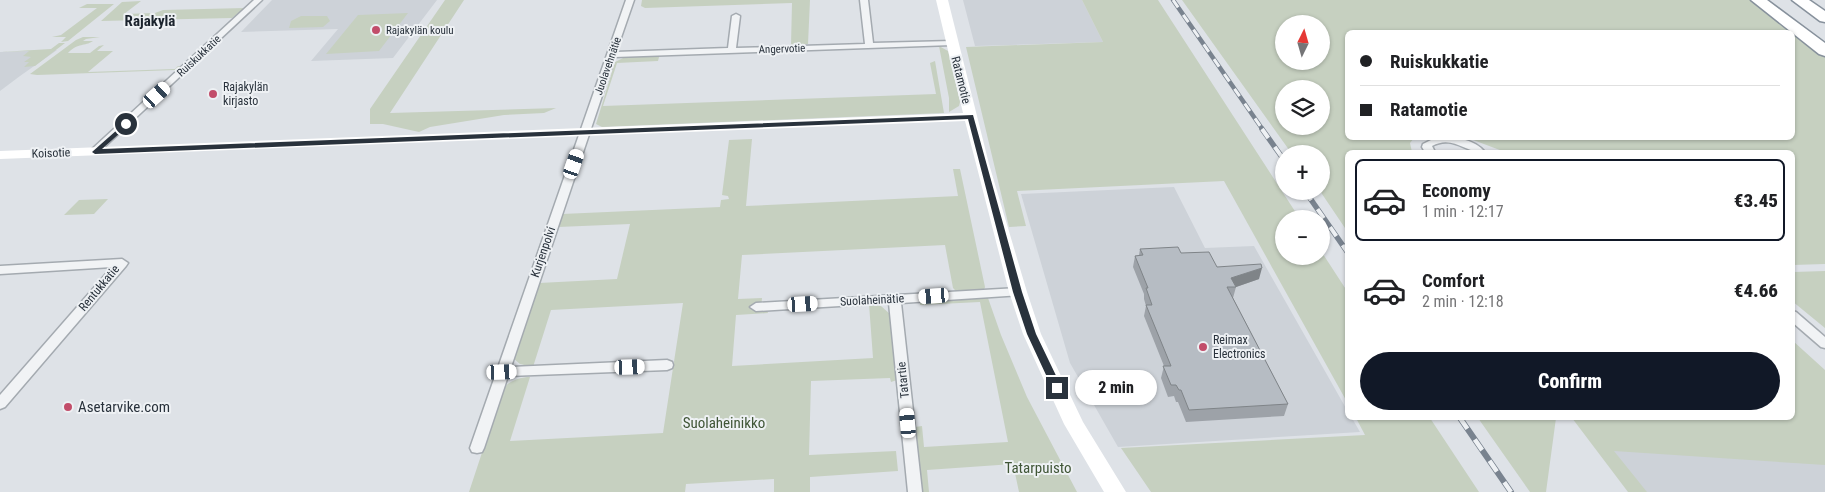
<!DOCTYPE html>
<meta charset="utf-8">
<style>
body{margin:0;font-family:"Roboto Condensed",sans-serif;background:#f2f2f2;color:#202124;height:100vh;display:flex;flex-direction:column;font-size:19px;white-space:nowrap}
*{box-sizing:border-box;margin:0}
p{font-size:16px;color:#757577}
.icon{flex:none;width:28px;height:28px;fill:none;stroke:currentColor;stroke-width:2;stroke-linecap:round;stroke-linejoin:round}
.map{position:relative;flex:1;overflow:hidden}
.details{position:absolute;left:1345px;top:150px;width:450px;height:270px;display:flex;flex-direction:column;background:#fff;border-radius:8px;box-shadow:0 1px 4px #0004}
.details>*{flex:none}
.banner{position:absolute;left:1345px;top:30px;width:450px;height:110px;border-radius:8px;box-shadow:0 1px 4px #0004;display:grid;align-content:center;height:110px;padding:0 15px;background:#fff}
.needle{width:32px;rotate:5deg}
.controls{position:absolute;left:1275px;top:15px;display:grid;gap:10px}
.controls a{display:grid;place-items:center;width:55px;height:55px;border-radius:50%;background:#fff;box-shadow:0 1px 4px #0004;font-size:25px}
.end{position:absolute;width:22px;height:22px;margin:-11px;border:6px solid #29323c;background:#fff;box-shadow:0 0 0 2px #fff}
.from{border-radius:50%}
.bubble{position:absolute;height:35px;border-radius:18px;background:#fff;box-shadow:0 1px 4px #0004;font-size:16px;font-weight:800;line-height:35px;text-align:center}
.car{position:absolute;width:15px;height:30px;margin:-15px -8px;border-radius:6px;box-shadow:0 0 4px 1px #0007;background:linear-gradient(#fff 24%,#345 0 40%,#fff 0 76%,#345 0 86%,#fff 0)}
.banner b{display:flex;align-items:center;gap:18px;height:48px;font-size:19px}
.banner b+b{border-top:1px solid #e0e0e0}
.banner i{width:12px;height:12px;background:#202124}
ul{padding:9px 0 0;list-style:none}
li{display:flex;align-items:center;gap:15px;height:82px;margin:0 10px 8px;padding:0 5px;border:2px solid transparent;border-radius:8px}
li div{flex:1}
li b{display:block;font-size:19px}
li em{font-style:normal;font-weight:800}
li.selected{border-color:#111827}
li>.icon{width:45px;height:45px;stroke-width:1.5}
.button{display:flex;gap:10px;margin-top:auto;padding:10px 15px}
.button a{flex:1;height:58px;border-radius:30px;background:#111827;color:#fff;font-size:20px;font-weight:800;line-height:58px;text-align:center}
.map>svg:first-child{display:block}
</style>
<div class="map">
<svg width="1825" height="492" viewBox="0 0 1825 492">
<rect width="100%" height="100%" fill="#dee2e7"/>
<!-- built -->
<path fill="#cdd2d8" d="M272,0h165l-44,58 -82,3 27,-32 -97,3z
M963,0h119l21,42 -128,4z
M57,50l-37,26 -20,15v-39z
M1174,187l31,61 49,-2 93,164 1,8h4l8,14 -242,15 -48,-84 -49,-169z
M1825,391v101h-193l-59,-74h219z"/>
<!-- green -->
<path fill="#c6d0c0" fill-rule="evenodd" d="M445,0h19l-74,113 166,-5 -12,5 -40,2 -74,12 -11,5 -36,-8h-13v-15z
M642,0h168l-2,44 -17,1 1,-42 -147,5 -4,-2z
M1082,0h76l142,219h-16v37h37v-5l26,40v111l-123,-221 -207,10 9,35 -17,1 -43,-180 137,-5z
M1182,0h570l73,57v207l-32,1 -1,-113h-287l-37,-14h324v-106h-444v106h66l-4,5 2,9h-64l-1,79 -27,-40h1v-37h-29zM1284,24h37v37h-37zM1284,89h37v37h-37z
M141,1l-17,13 31,-1 8,-3 82,-2 -13,10 -131,3 21,-19z
M87,4h27l-46,37 -7,1 5,-5h-14l9,-2 36,-27h-18z
M408,13l-29,38 -53,3 32,-39z
M301,16h26l3,5 -7,6 -34,1 2,-7z
M83,37h17l-14,2 -3,2h10c-9,6 -14,1 -25,12h22l9,-7 5,-1 -7,6h16l-25,21 87,-3 3,-3h5l-8,4 -138,5 -7,-1 46,-34z
M59,43h6l-30,23 -11,1 5,-5h-5l7,-5 -8,-1 6,-5 -29,1 51,-3z
M939,46l9,5 12,51 -1,4 -10,6v-14z
M656,55l3,2 -1,4 -41,2 -14,43 333,-12 -6,-31 5,-2 9,52 -342,14 -6,-3 19,-62 12,-6z
M752,139l-6,67 212,-10 -5,-27h7l25,118 -1,3 -28,1 -3,-3 -8,-43 -203,10 -4,44 24,-1 -1,11 6,1 1,3 -32,2 -4,51 141,-8 -4,-54 12,2 10,9 6,65 -6,2 -1,-4 -79,3 -2,74 87,-4 2,20 -88,6v15h-36v-13l-88,5 -1,8h-216l34,-103c6,-8 17,-12 27,-12l-20,64 153,-8 20,-130 -132,7 -18,57 -13,-3 -6,-5 25,-76 78,-4 13,-55 -72,3 4,-13 158,-7 1,-7 8,-1 -1,-3 -6,-1 7,-55z
M108,199l-14,15 -30,1 15,-15z
M1825,271v57l-33,-27 1,-29z
M988,298l13,37 26,62 50,95h-58l-6,-28 -86,6 2,22h-7l-7,-65 7,-1 2,21 84,-5 -28,-140 -60,3v-2z
M1793,341l32,29v95l-211,-14 33,41h-19l-56,-74h220z
M1356,418h74l49,74h-328l-30,-44 244,-13z
M1478,418h78l-10,74h-16z"/>
<g fill="none" stroke-linecap="round" stroke-linejoin="round">
<defs>
<path id="street" d="M254,0h8l-164,153h-6l-2,-2 2,-2z
M626,0h8l-18,52 112,-4 4,-32 4,-2 4,2 -4,32 129,-4 -5,-44h8l5,43 79,-2 4,2 -4,2 -337,12 -104,310 156,-7 5,2 1,3 -1,3 -5,2 -159,6 -24,72 -2,4 -5,1 -5,-1 -2,-4z
M1435,138c19,0 37,-1 50,14 -19,2 -32,-18 -53,-6l3,6h-10l-3,-5 1,-3z
M122,259l6,4 -2,3 -121,141 -5,2v-14l112,-128 -112,7v-8z
M1018,288l4,1 2,3 -2,3 -121,8 21,189h-14l-19,-189 -133,8 -6,-4 6,-4z
M1792,311l4,1 29,25v11l-4,-1 -29,-25z"/>
<path id="highway" d="M1751,0h16l58,43v13l-6,-2z
M1792,0h17l16,11v11l-5,-1z"/>
</defs>
<!-- street casing -->
<use href="#street" stroke="#a4aab0" stroke-width="3"/>
<!-- highway casing -->
<use href="#highway" stroke="#87919c" stroke-width="3"/>
<!-- street -->
<use href="#street" fill="#f1f3f5" fill-rule="evenodd"/>
<!-- secondary -->
<path fill="#fff" fill-rule="evenodd" d="M936,0h12l41,164 38,128 14,42 42,88 43,70h-22l-40,-68 -41,-90 -14,-42 -44,-171 -965,38v-8l963,-38z"/>
<!-- highway -->
<use href="#highway" fill="#fff" fill-rule="evenodd"/>
<defs>
<path id="rail-far2" d="M1173,0l90,130"/>
<path id="rail-far1" d="M1262,129l22,31
M1305,191l43,62"/>
<path id="rail" d="M1460,418l51,74"/>
</defs>
<!-- rail-far2 casing -->
<use href="#rail-far2" stroke="#79838f" stroke-width="4.5"/>
<!-- rail-far1 casing -->
<use href="#rail-far1" stroke="#79838f" stroke-width="5.5"/>
<!-- rail casing -->
<use href="#rail" stroke="#79838f" stroke-width="6"/>
<!-- rail-far2 -->
<use href="#rail-far2" stroke="#eef1f4" stroke-width="3" stroke-dasharray="9" stroke-linecap="butt"/>
<!-- rail-far1 -->
<use href="#rail-far1" stroke="#eef1f4" stroke-width="4" stroke-dasharray="11" stroke-linecap="butt"/>
<!-- rail -->
<use href="#rail" stroke="#eef1f4" stroke-width="4.5" stroke-dasharray="13" stroke-linecap="butt"/>
</g>
<!-- wall -->
<path fill="#9da2a8" d="M1140,249l41,4 36,14 42,12 -23,8 -3,11 55,106 -4,12 -98,6 -8,-20h-2l-2,-6 -6,1 -7,-19 3,-12 -20,-50 2,-10 -2,-7v-5l-11,-27 2,-11 4,-1z"/>
<!-- shaded-wall -->
<path fill="#7f8488" d="M1262,268l-3,11 -23,8 -5,-9z"/>
<!-- building -->
<path fill="#b6bcc3" stroke="#7f8488" d="M1178,247l3,6 28,-1 8,15 44,-3 1,4 -31,10 5,9h-9l61,117 -99,6 -8,-20h-2l-3,-5h-5l-8,-19h8l-25,-61h6l-6,-17h2l-13,-32 8,-1 -3,-6z"/>
<!-- route -->
<path fill="#29323c" d="M973,115l49,177 14,42 26,54 -2,2h-7l-26,-56 -14,-42 -45,-173 -873,35 -3,-2 34,-30h3v3l-27,24z"/>
<!-- markers -->
<g fill="#c24d6a" stroke="#eef1f4" stroke-width="2">
<circle cx="376" cy="30" r="5"/>
<circle cx="213" cy="94" r="5"/>
<circle cx="1203" cy="347" r="5"/>
<circle cx="68" cy="407" r="5"/>
</g>
<g text-anchor="middle" dominant-baseline="central" stroke-width="4" stroke-linejoin="round" paint-order="stroke">
<!-- far-poi labels -->
<g font-size="11" fill="#29323c" stroke="#eef1f4" text-anchor="start">
<text x="386" y="30">Rajakylän koulu</text>
</g>
<!-- far-street labels -->
<g font-size="11" fill="#29323c" stroke="#eef1f4">
<text transform="translate(782 49) rotate(-2)">Angervotie</text>
<text transform="translate(199 56) rotate(-43)">Ruiskukkatie</text>
<text transform="translate(608 66) rotate(-71)">Juolavehnätie</text>
</g>
<!-- street labels -->
<g font-size="12" fill="#29323c" stroke="#eef1f4">
<text transform="translate(961 80) rotate(76)">Ratamotie</text>
<text transform="translate(51 153) rotate(-2)">Koisotie</text>
<text transform="translate(543 252) rotate(-71)">Kurjenpolvi</text>
<text transform="translate(99 288) rotate(-50)">Rentukkatie</text>
<text transform="translate(872 300) rotate(-3)">Suolaheinätie</text>
<text transform="translate(903 380) rotate(-96)">Tatartie</text>
</g>
<!-- poi labels -->
<g font-size="12" fill="#29323c" stroke="#eef1f4" text-anchor="start">
<text x="223" y="87">Rajakylän<tspan x="223" dy="14">kirjasto</tspan></text>
<text x="1213" y="340">Reimax<tspan x="1213" dy="14">Electronics</tspan></text>
</g>
<!-- far-district labels -->
<g font-size="15" font-weight="bold" fill="#1b232d" stroke="#eef1f4">
<text x="150" y="21">Rajakylä</text>
</g>
<!-- near-poi labels -->
<g font-size="15" fill="#29323c" stroke="#eef1f4" text-anchor="start">
<text x="78" y="407">Asetarvike.com</text>
</g>
<!-- near-park labels -->
<g font-size="15" fill="#405637" stroke="#eef1f4">
<text x="724" y="423">Suolaheinikko</text>
<text x="1038" y="468">Tatarpuisto</text>
</g>
</g>
</svg>
<div class="controls">
<a><svg class="needle" viewBox="-14 -14 28 28"><path d="M0-13l5 13h-10z" fill="#e53935"/><path d="M0 13l5-13h-10z" fill="#757577"/></svg></a>
<a><svg class="icon" aria-label="layers" viewBox="0 0 24 24"><path d="M12 4l9 5-9 5-9-5zM3 14l9 5 9-5"/></svg></a>
<a>+</a>
<a>−</a>
</div>
<i class="end from" style="left:126px;top:124px"></i>
<i class="end" style="left:1057px;top:388px"></i>
<div class="bubble" style="left:1075px;top:370px;width:82px">2 min</div>
<i class="car" style="left:157px;top:95px;rotate:48deg"></i>
<i class="car" style="left:574px;top:164px;rotate:19deg"></i>
<i class="car" style="left:934px;top:296px;rotate:266deg"></i>
<i class="car" style="left:803px;top:304px;rotate:87deg"></i>
<i class="car" style="left:630px;top:367px;rotate:88deg"></i>
<i class="car" style="left:502px;top:372px;rotate:88deg"></i>
<i class="car" style="left:908px;top:423px;rotate:355deg"></i>
<div class="banner">
<b><i class="from"></i>Ruiskukkatie</b>
<b><i></i>Ratamotie</b>
</div>
<section class="details">
<ul>
<li class="selected"><svg class="icon" aria-label="car" viewBox="0 0 24 24"><path d="M5 17H2v-5l4-1 3-4h7l3 4 3 1v5h-3M9 17h6M6 11h13"/><circle cx="7" cy="17" r="2"/><circle cx="17" cy="17" r="2"/></svg><div><b>Economy</b><p>1 min · 12:17</p></div><em>€3.45</em></li>
<li><svg class="icon" aria-label="car" viewBox="0 0 24 24"><path d="M5 17H2v-5l4-1 3-4h7l3 4 3 1v5h-3M9 17h6M6 11h13"/><circle cx="7" cy="17" r="2"/><circle cx="17" cy="17" r="2"/></svg><div><b>Comfort</b><p>2 min · 12:18</p></div><em>€4.66</em></li>
</ul>
<div class="button"><a>Confirm</a></div>
</section>
</div>
